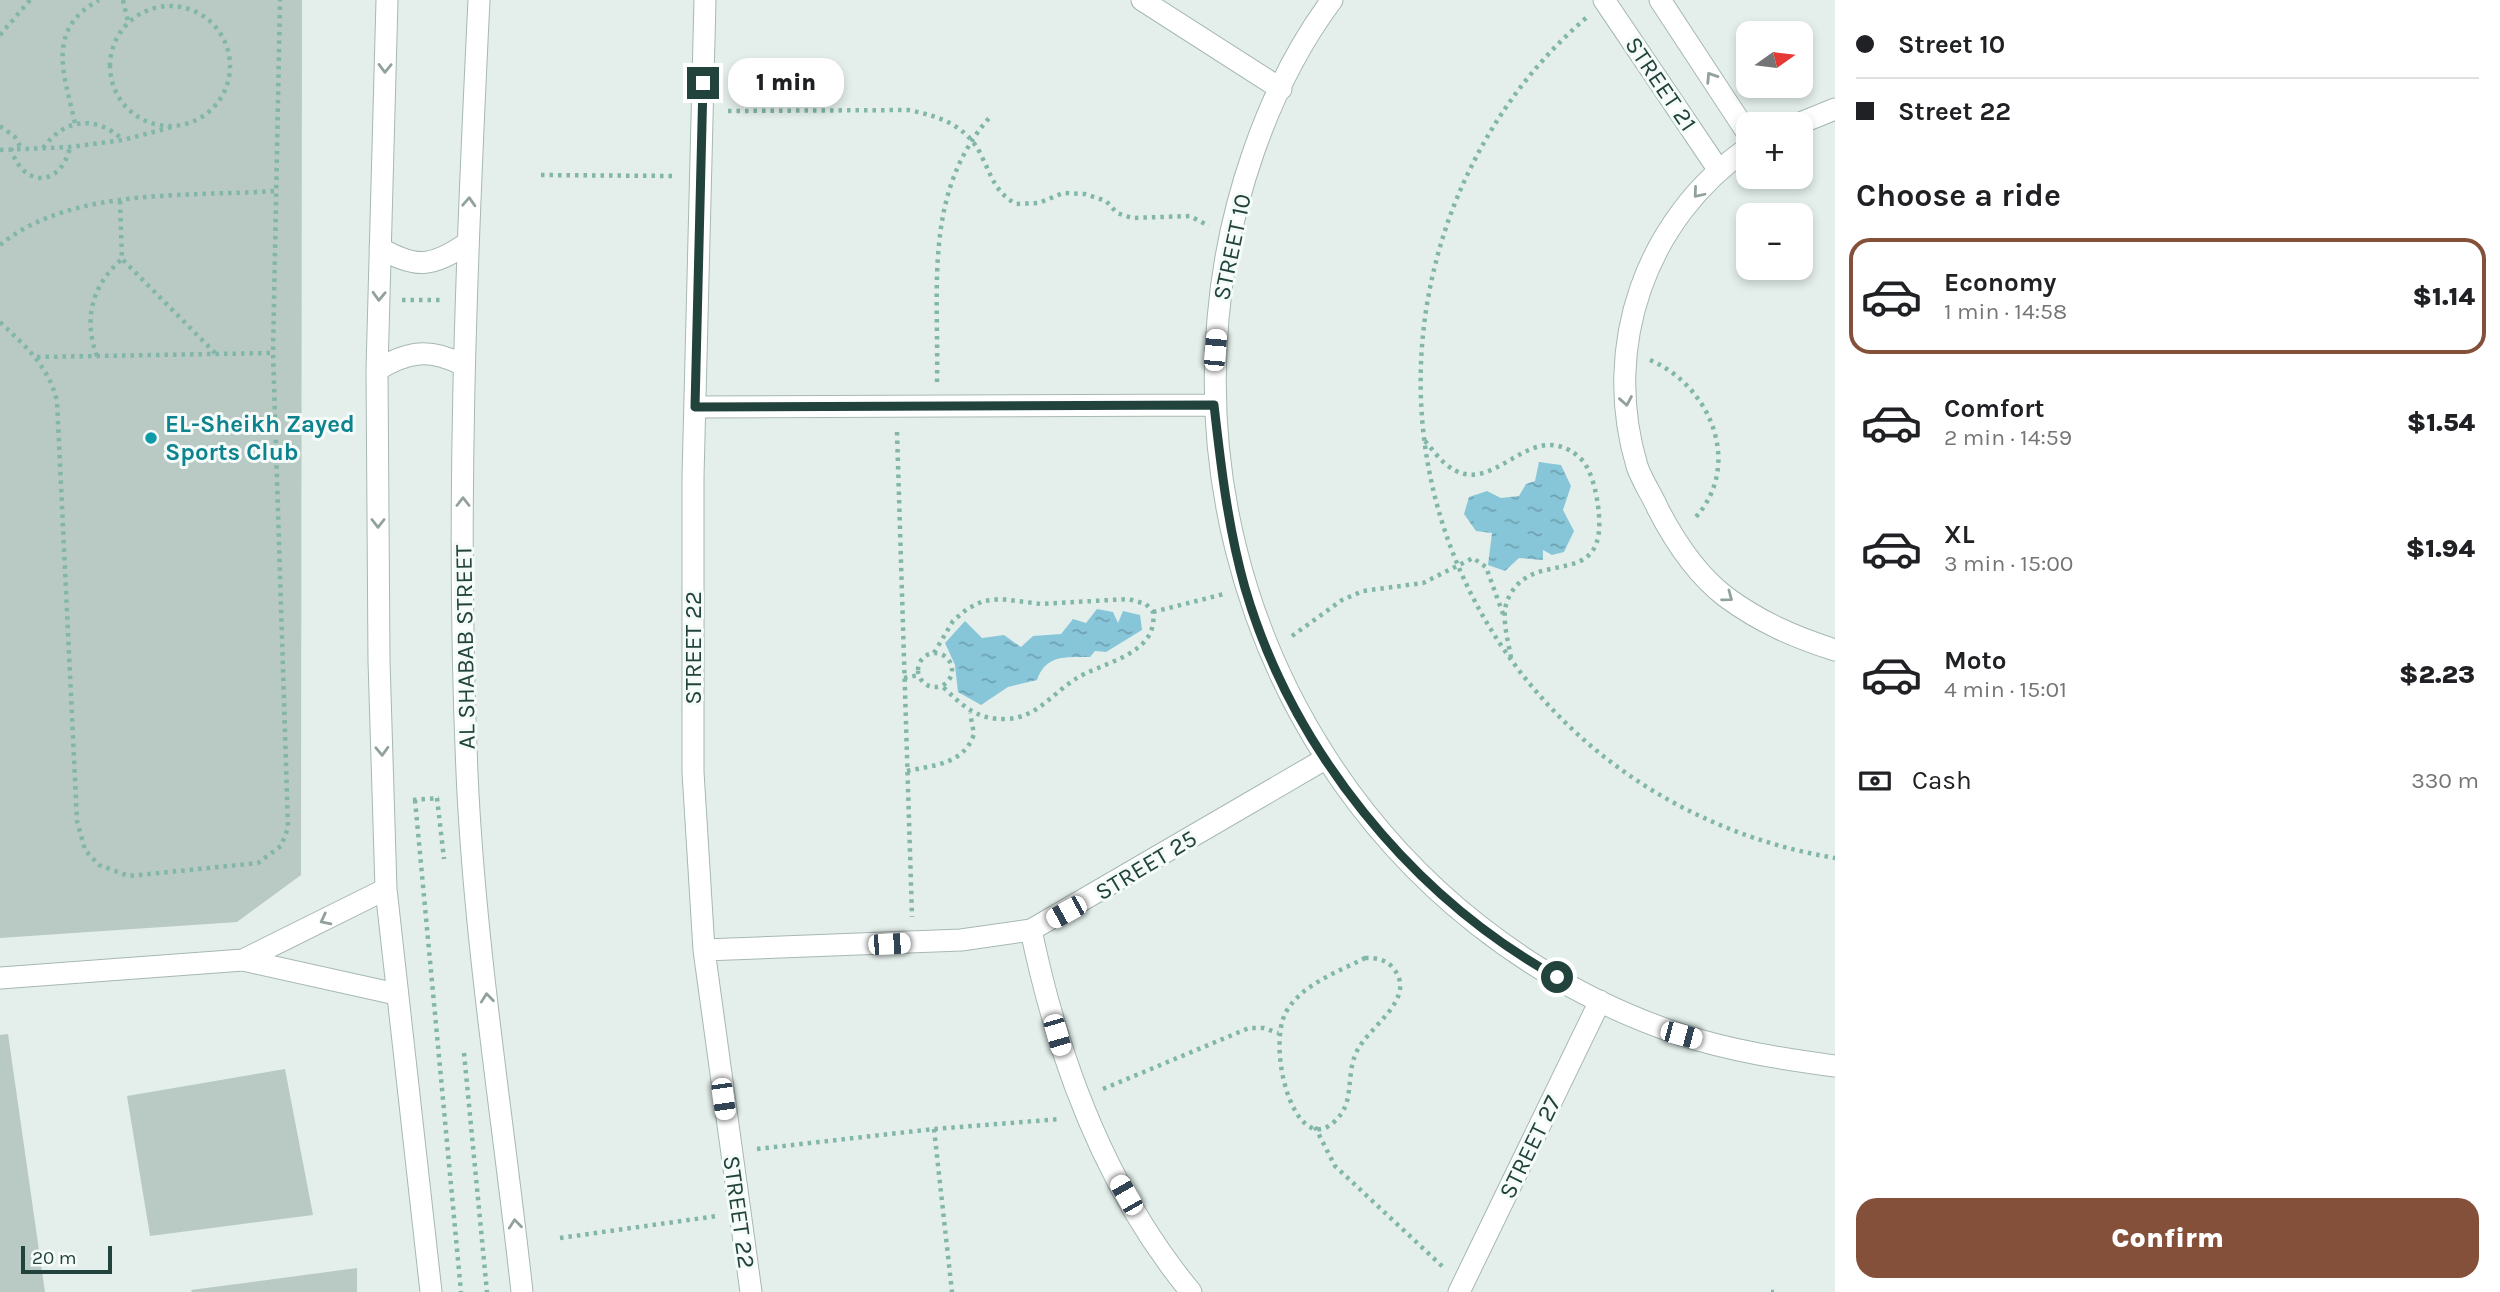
<!DOCTYPE html>
<meta charset="utf-8">
<style>
body{margin:0;font-family:Karla,sans-serif;background:#f2f2f2;color:#202124;height:100vh;display:flex;flex-direction:column;font-size:26px;white-space:nowrap}
*{box-sizing:border-box;margin:0}
p{font-size:23px;color:#757577}
.icon{flex:none;width:38px;height:38px;fill:none;stroke:currentColor;stroke-width:2;stroke-linecap:round;stroke-linejoin:round}
.map{position:relative;flex:1;overflow:hidden}
.sheet{display:flex;flex-direction:column;background:#fff;width:665px}
.sheet>*{flex:none}
.top-card{display:grid;align-content:center;height:154px;padding:0 21px;background:#fff}
.needle{width:46px;rotate:76deg}
.buttons{position:absolute;left:1736px;top:21px;display:grid;gap:14px}
.buttons a{display:grid;place-items:center;width:77px;height:77px;border-radius:14px;background:#fff;box-shadow:0 4px 10px #0003;font-size:35px}
.scale{position:absolute;left:21px;bottom:18px;width:91px;box-sizing:border-box;padding-left:7px;border:4px solid #21433c;border-top:0;font-size:19px;line-height:24px;white-space:nowrap;color:#21433c;-webkit-text-stroke:5px #f5fbf8;paint-order:stroke}
.end{position:absolute;width:32px;height:32px;margin:-16px;border:9px solid #21433c;background:#fff;box-shadow:0 0 0 4px #fff}
.from{border-radius:50%}
.bubble{position:absolute;height:49px;border-radius:21px;background:#fff;box-shadow:0 4px 10px #0003;font-size:23px;font-weight:800;line-height:49px;text-align:center}
.car{position:absolute;width:21px;height:42px;margin:-21px -10px;border-radius:9px;box-shadow:0 0 5px 2px #0007;background:linear-gradient(#fff 24%,#345 0 40%,#fff 0 76%,#345 0 86%,#fff 0)}
.top-card b{display:flex;align-items:center;gap:24px;height:66px;font-size:26px}
.top-card b+b{border-top:2px solid #e0e0e0}
.top-card i{width:18px;height:18px;background:#202124}
ul{padding:0;list-style:none}
li{display:flex;align-items:center;gap:21px;height:116px;margin:0 14px 10px;padding:0 7px;border:4px solid transparent;border-radius:21px}
li div{flex:1}
li b{display:block;font-size:26px}
li em{font-style:normal;font-weight:800}
li.current{border-color:#845039}
li>.icon{width:63px;height:63px;stroke-width:1.5}
h2{padding:0 21px;font-size:32px;line-height:84px}
.pay{display:flex;align-items:center;gap:18px;height:77px;padding:0 21px;font-size:26px}
.pay p{margin-inline-start:auto}
.primary-button{display:flex;gap:14px;margin-top:auto;padding:14px 21px}
.primary-button a{flex:1;height:80px;border-radius:21px;background:#845039;color:#fff;font-size:28px;font-weight:800;line-height:80px;text-align:center}
main{display:flex;flex:1;min-height:0}
.map>svg:first-child{display:block}
</style>
<main>
<div class="map">
<svg width="1835" height="1292" viewBox="0 0 1835 1292">
<defs>
<pattern id="water-ripples" width="26" height="14" patternUnits="userSpaceOnUse" patternTransform="scale(1.75)"><rect width="26" height="14" fill="#87c6d9"/><path d="M2 4q2-2 4 0t4 0M15 11q2-2 4 0t4 0" fill="none" stroke="#6ea2b1"/></pattern>
</defs>
<rect width="100%" height="100%" fill="#e4efeb"/>
<!-- water -->
<path fill="url(#water-ripples)" d="M1539,462l22,3 10,21 -8,24 11,21 -10,21 -12,3 -9,-5v10l-24,-2 -14,13 -17,-6 4,-32 -16,-2 -12,-17 5,-17 18,-6 14,7 18,-2 7,-12 9,-3z
M1097,609l16,3 5,11 5,-12 17,4 2,15 -36,22 -11,-1 -5,6c-24,0 -44,-3 -53,23l-29,7 -27,18 -23,-13 -3,-27 -10,-22 20,-22 17,17 22,-3 17,12 12,-11 28,-2 12,-15 13,4z"/>
<!-- building -->
<path fill="#b9cac4" d="M0,0h302l-1,875 -64,47 -237,16z
M8,1034l37,258h-45v-257z
M285,1069l28,146 -163,21 -23,-140z
M357,1268v24h-165l-1,-2z"/>
<g fill="none" stroke-linecap="round" stroke-linejoin="round">
<defs>
<path id="minor" d="M387,0l-10,370 2,291 7,228 45,403
M479,0c-13,265 -24,529 -11,794 9,167 36,332 54,498
M705,0l-12,477v295l11,178 47,342
M1142,0l139,89
M1332,0c-66,89 -105,209 -114,319 -28,315 161,615 464,716 50,16 101,24 153,31
M1604,0l114,169
M1660,0l88,134
M1798,124l37,-15
M1748,148c-102,70 -147,198 -111,318 5,15 15,29 21,43 16,31 39,66 68,88 34,25 68,40 109,53
M380,248c36,21 52,19 86,-4
M377,370c31,-19 53,-22 86,-5
M695,407l520,-2
M1031,930c27,130 74,258 160,362
M704,950l257,-10 70,-10 294,-171
M243,960l143,-71
M0,978l243,-18 153,34
M1459,1292l141,-291"/>
</defs>
<!-- minor casing -->
<use href="#minor" stroke="#a6b8b3" stroke-width="23"/>
<!-- path -->
<path stroke="#81b6a9" stroke-width="4.5" stroke-dasharray="3.5 5" stroke-linecap="butt" d="M123,0l5,22
M110 66a60 60 0 1 1 120 0a60 60 0 1 1-120 0Z
M1586,18c-62,53 -108,122 -136,198 -105,292 83,592 385,642
M0,35l30,-35
M728,111l180,-1c32,6 60,16 74,47 10,20 13,35 34,47l23,-1 24,-10 22,1 21,7 11,12 15,5 58,-2 19,10
M75,123c-11,-49 -30,-93 24,-123
M0,126l15,11 6,11
M11,148c11,40 50,40 59,-1
M43,148c22,-30 53,-33 80,-8
M0,150l70,-3 53,-7 49,-13
M541,175l134,1
M120,201l2,58 94,95
M0,245c71,-58 187,-48 275,-54
M402,300h40
M0,322c26,25 48,43 57,79l20,420 8,29 14,15 30,11 129,-13 23,-17 7,-18 -15,-475 7,-353
M97,356c-14,-37 -5,-71 25,-97
M37,357l236,-4
M1650,360c61,26 94,106 44,159
M937,382c2,-95 -14,-191 54,-266
M897,432l15,485
M1425,441c7,8 14,18 22,24 46,38 82,-51 132,-8 12,10 17,34 19,49 12,88 -62,40 -88,89 -11,18 -2,43 1,63
M1153,612l71,-18
M1292,636l50,-36 21,-9 60,-8 50,-25 13,9 17,47
M934,653l19,-32 14,-12 16,-8 18,-2 40,5 87,-5 18,5 7,8c6,44 -53,50 -79,68 -23,15 -38,38 -68,39 -30,1 -44,-14 -64,-33
M918 670a17 17 0 1 1 34 0a17 17 0 1 1-34 0Z
M904,678l15,-3
M907,771c28,-6 57,-7 67,-37l-4,-21
M437,798l7,61
M413,800l26,-2
M415,800l46,492
M1365,958c11,0 21,1 28,10 26,31 -26,59 -37,85 -11,25 0,49 -22,69 -39,36 -68,-73 -48,-110 16,-28 52,-40 79,-54z
M464,1053l23,239
M1103,1089l146,-61h15l14,5
M1315,1127l20,39 108,101
M934,1129l18,163
M757,1149l177,-20 127,-10
M560,1238l157,-22
M1771,1292h3"/>
<!-- minor -->
<use href="#minor" stroke="#fff" stroke-width="21"/>
</g>
<!-- one-way arrows -->
<defs><path id="oneway-chevron" d="M-2-3.5L2.5 0L-2 3.5" fill="none" stroke-width="1.6" stroke-linecap="round" stroke-linejoin="round" transform="scale(1.75)"/></defs>
<g stroke="#90a19e">
<use href="#oneway-chevron" transform="translate(385 68) rotate(91)"/>
<use href="#oneway-chevron" transform="translate(1711 77) rotate(-123)"/>
<use href="#oneway-chevron" transform="translate(1698 193) rotate(130)"/>
<use href="#oneway-chevron" transform="translate(469 202) rotate(-87)"/>
<use href="#oneway-chevron" transform="translate(379 296) rotate(92)"/>
<use href="#oneway-chevron" transform="translate(1626 401) rotate(80)"/>
<use href="#oneway-chevron" transform="translate(463 502) rotate(-90)"/>
<use href="#oneway-chevron" transform="translate(378 523) rotate(90)"/>
<use href="#oneway-chevron" transform="translate(1728 597) rotate(37)"/>
<use href="#oneway-chevron" transform="translate(382 751) rotate(88)"/>
<use href="#oneway-chevron" transform="translate(325 920) rotate(153)"/>
<use href="#oneway-chevron" transform="translate(487 998) rotate(-96)"/>
<use href="#oneway-chevron" transform="translate(515 1224) rotate(-96)"/>
</g>
<g fill="none" stroke-linecap="round" stroke-linejoin="round">
<!-- route -->
<path stroke="#21433c" stroke-width="9" d="M703,83l-8,324 519,-2c7,62 14,123 31,183 47,161 166,308 312,389"/>
</g>
<!-- markers -->
<circle fill="#0f9aa8" stroke="#f5fbf8" stroke-width="2.5" cx="151" cy="438" r="7"/>
<g text-anchor="middle" dominant-baseline="central" stroke-width="6" stroke-linejoin="round" paint-order="stroke">
<!-- street labels -->
<g font-size="24" fill="#21433c" stroke="#f5fbf8">
<text transform="translate(1661 84) rotate(56)">STREET 21</text>
<text transform="translate(1232 247) rotate(-78)">STREET 10</text>
<text transform="translate(465 647) rotate(-91)">AL SHABAB STREET</text>
<text transform="translate(693 648) rotate(-90)">STREET 22</text>
<text transform="translate(1146 865) rotate(-31)">STREET 25</text>
<text transform="translate(1530 1147) rotate(-64)">STREET 27</text>
<text transform="translate(739 1212) rotate(82)">STREET 22</text>
</g>
<!-- culture labels -->
<g font-size="24" font-weight="bold" fill="#0d838f" stroke="#f5fbf8" text-anchor="start">
<text x="165" y="424">EL-Sheikh Zayed<tspan x="165" dy="28">Sports Club</tspan></text>
</g>
</g>
</svg>
<div class="buttons">
<a><svg class="needle" viewBox="-14 -14 28 28"><path d="M0-13l5 13h-10z" fill="#e53935"/><path d="M0 13l5-13h-10z" fill="#757577"/></svg></a>
<a>+</a>
<a>−</a>
</div>
<div class="scale">20 m</div>
<i class="end from" style="left:1557px;top:977px"></i>
<i class="end" style="left:703px;top:83px"></i>
<div class="bubble" style="left:728px;top:58px;width:116px">1 min</div>
<i class="car" style="left:1215px;top:350px;rotate:5deg"></i>
<i class="car" style="left:1066px;top:912px;rotate:241deg"></i>
<i class="car" style="left:889px;top:944px;rotate:87deg"></i>
<i class="car" style="left:1057px;top:1035px;rotate:164deg"></i>
<i class="car" style="left:1681px;top:1035px;rotate:105deg"></i>
<i class="car" style="left:723px;top:1099px;rotate:172deg"></i>
<i class="car" style="left:1126px;top:1195px;rotate:330deg"></i>
</div>
<section class="sheet">
<div class="top-card">
<b><i class="from"></i>Street 10</b>
<b><i></i>Street 22</b>
</div>
<h2>Choose a ride</h2>
<ul>
<li class="current"><svg class="icon" aria-label="car" viewBox="0 0 24 24"><path d="M5 17H2v-5l4-1 3-4h7l3 4 3 1v5h-3M9 17h6M6 11h13"/><circle cx="7" cy="17" r="2"/><circle cx="17" cy="17" r="2"/></svg><div><b>Economy</b><p>1 min · 14:58</p></div><em>$1.14</em></li>
<li><svg class="icon" aria-label="car" viewBox="0 0 24 24"><path d="M5 17H2v-5l4-1 3-4h7l3 4 3 1v5h-3M9 17h6M6 11h13"/><circle cx="7" cy="17" r="2"/><circle cx="17" cy="17" r="2"/></svg><div><b>Comfort</b><p>2 min · 14:59</p></div><em>$1.54</em></li>
<li><svg class="icon" aria-label="car" viewBox="0 0 24 24"><path d="M5 17H2v-5l4-1 3-4h7l3 4 3 1v5h-3M9 17h6M6 11h13"/><circle cx="7" cy="17" r="2"/><circle cx="17" cy="17" r="2"/></svg><div><b>XL</b><p>3 min · 15:00</p></div><em>$1.94</em></li>
<li><svg class="icon" aria-label="car" viewBox="0 0 24 24"><path d="M5 17H2v-5l4-1 3-4h7l3 4 3 1v5h-3M9 17h6M6 11h13"/><circle cx="7" cy="17" r="2"/><circle cx="17" cy="17" r="2"/></svg><div><b>Moto</b><p>4 min · 15:01</p></div><em>$2.23</em></li>
</ul>
<div class="pay"><svg class="icon" aria-label="cash" viewBox="0 0 24 24"><path d="M3 7h18v10H3z"/><circle cx="12" cy="12" r="2"/></svg>Cash<p>330 m</p></div>
<div class="primary-button"><a>Confirm</a></div>
</section>
</main>
